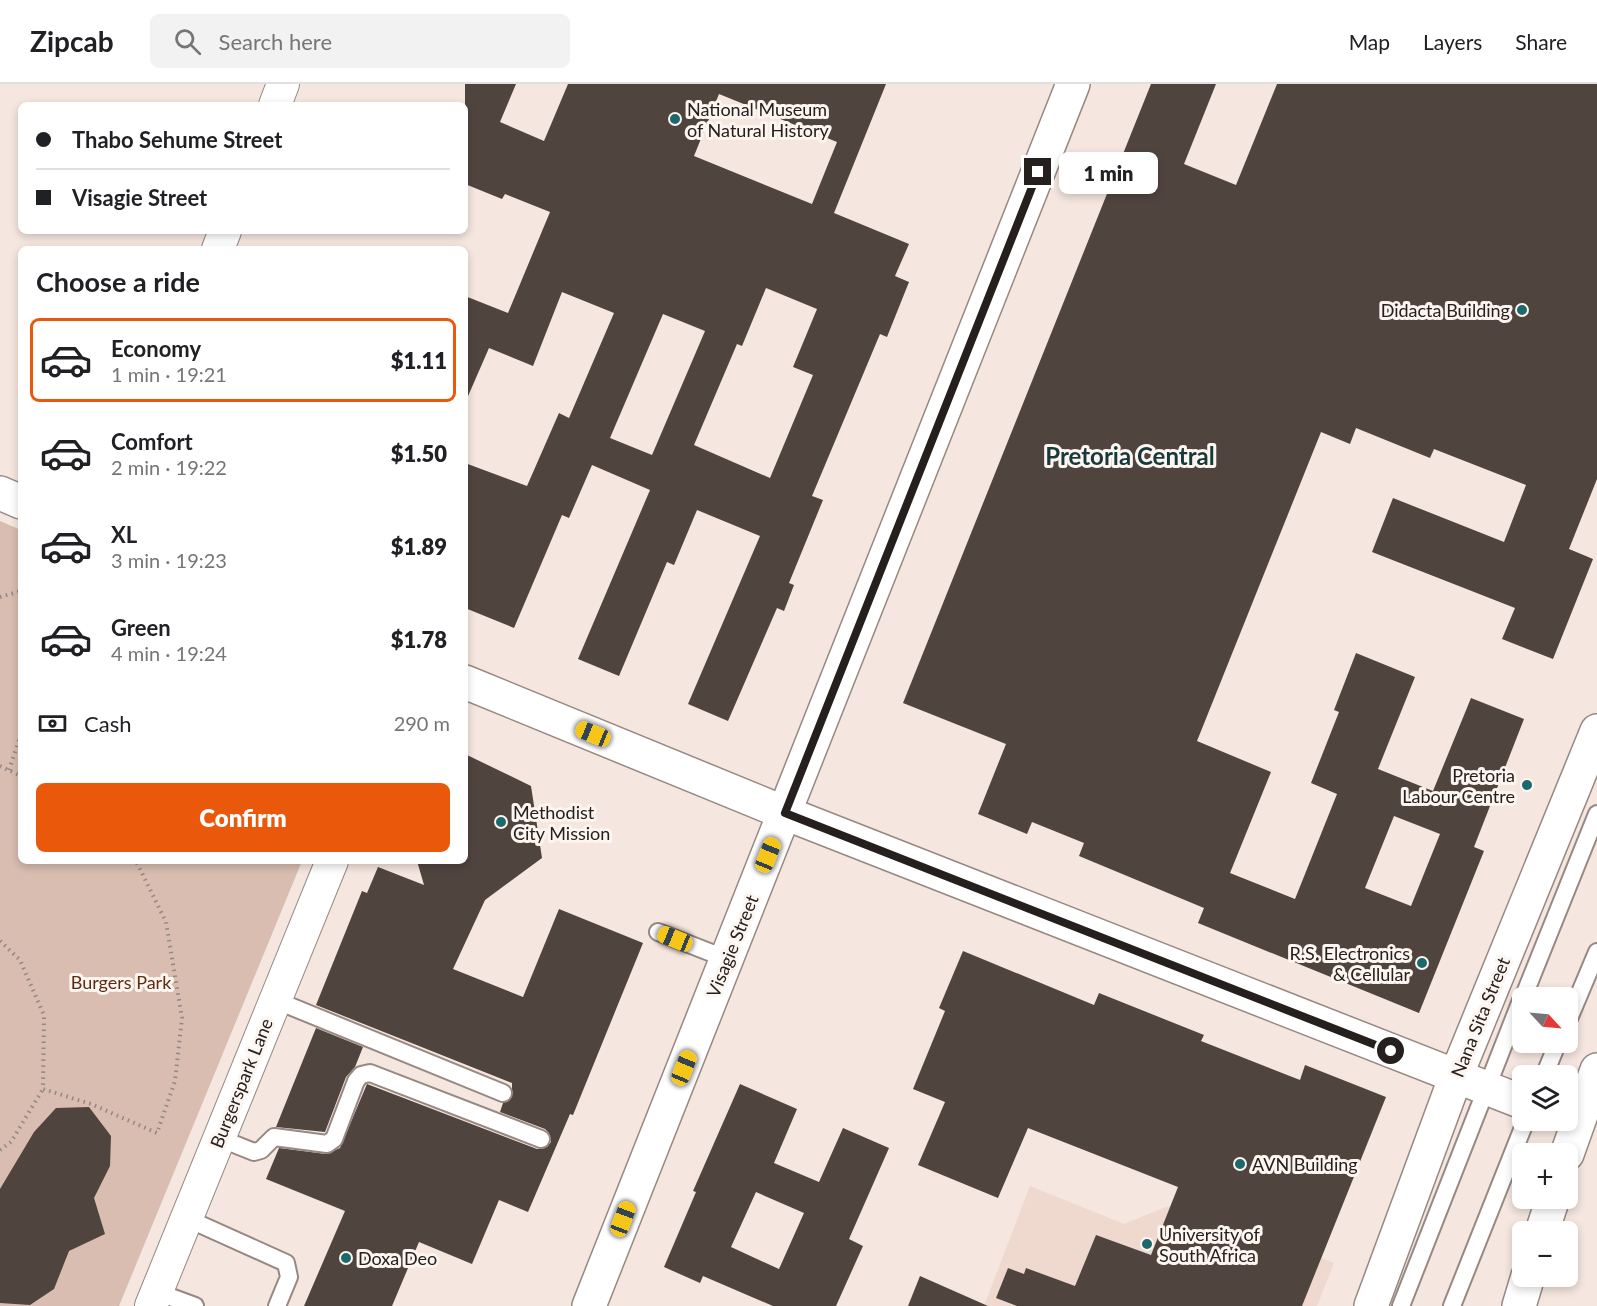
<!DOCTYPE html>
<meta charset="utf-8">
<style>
body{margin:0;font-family:Lato,sans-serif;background:#f2f2f2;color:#202124;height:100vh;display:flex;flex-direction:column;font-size:22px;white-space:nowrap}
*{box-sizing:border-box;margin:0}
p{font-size:20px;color:#757577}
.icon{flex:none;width:33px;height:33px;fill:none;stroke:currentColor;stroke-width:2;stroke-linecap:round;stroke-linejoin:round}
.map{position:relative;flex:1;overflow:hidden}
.drawer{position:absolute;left:18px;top:162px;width:450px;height:618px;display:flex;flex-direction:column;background:#fff;border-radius:9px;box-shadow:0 3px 9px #0003}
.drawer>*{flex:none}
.banner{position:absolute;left:18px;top:18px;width:450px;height:132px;border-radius:9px;box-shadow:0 3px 9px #0003;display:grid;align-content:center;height:132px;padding:0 18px;background:#fff}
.needle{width:39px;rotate:116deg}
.tools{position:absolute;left:1512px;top:903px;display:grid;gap:12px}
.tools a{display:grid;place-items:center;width:66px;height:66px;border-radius:9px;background:#fff;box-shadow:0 3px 9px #0003;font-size:30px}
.end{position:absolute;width:27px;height:27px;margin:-14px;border:8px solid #25201e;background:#fff;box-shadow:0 0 0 3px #fff}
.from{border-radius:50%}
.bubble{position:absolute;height:42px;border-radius:9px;background:#fff;box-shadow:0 3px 9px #0003;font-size:20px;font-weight:800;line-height:42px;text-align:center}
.car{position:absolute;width:18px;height:36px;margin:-18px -9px;border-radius:8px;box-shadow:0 0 4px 2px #0007;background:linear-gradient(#f5c518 24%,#345 0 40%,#f5c518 0 76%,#345 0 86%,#f5c518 0)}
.banner b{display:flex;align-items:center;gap:21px;height:57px;font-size:22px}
.banner b+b{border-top:2px solid #e0e0e0}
.banner i{width:15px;height:15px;background:#202124}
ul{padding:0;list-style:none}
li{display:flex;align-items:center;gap:18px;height:84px;margin:0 12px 9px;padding:0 6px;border:3px solid transparent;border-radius:9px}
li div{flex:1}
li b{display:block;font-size:22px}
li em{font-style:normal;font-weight:800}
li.on{border-color:#ea580c}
li>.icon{width:54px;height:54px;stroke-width:1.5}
h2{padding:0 18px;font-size:27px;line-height:72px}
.pay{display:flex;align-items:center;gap:15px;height:66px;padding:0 18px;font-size:22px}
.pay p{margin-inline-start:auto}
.action{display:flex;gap:12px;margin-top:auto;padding:12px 18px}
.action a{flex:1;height:69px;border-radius:9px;background:#ea580c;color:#fff;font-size:24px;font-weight:800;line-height:69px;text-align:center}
header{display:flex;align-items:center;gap:36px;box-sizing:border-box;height:84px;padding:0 30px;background:#fff;border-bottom:2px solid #e0e0e0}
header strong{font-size:28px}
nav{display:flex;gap:33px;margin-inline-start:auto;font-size:21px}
.search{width:420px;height:54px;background:#f2f2f2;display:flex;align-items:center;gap:15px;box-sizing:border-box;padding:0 21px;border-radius:9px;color:#757577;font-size:22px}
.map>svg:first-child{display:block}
</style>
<header>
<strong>Zipcab</strong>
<div class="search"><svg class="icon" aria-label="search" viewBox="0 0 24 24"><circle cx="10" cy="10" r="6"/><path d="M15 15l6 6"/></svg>Search here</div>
<nav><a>Map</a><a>Layers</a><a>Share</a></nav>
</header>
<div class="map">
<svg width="1597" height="1222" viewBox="0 0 1597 1222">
<rect width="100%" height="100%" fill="#f5e6df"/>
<!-- built -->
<path fill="#efd9cf" d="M1030,1102l94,38 42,-17 21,-3 147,59 -17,43h-333z"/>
<!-- green -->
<path fill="#d8bdb0" d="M0,437l21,9v331h281l-183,445h-119z"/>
<!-- building -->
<path fill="#50443f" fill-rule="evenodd" d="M465,0h51l-16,38 44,19 24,-57h318l-52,129 75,31 -14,32 14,6 -22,55 -7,-3 -68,162 11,4 -34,83 5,2 -10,26 -7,-3 -49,113 -40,-17 72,-168 -63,-26 -23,55 -7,-3 -48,114 -41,-17 72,-169 -58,-25 -23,53 -7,-3 -48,113 -49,-20v-145l62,23 32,-73 10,5 45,-105 -52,-21 -29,74 -44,-18 -24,55v-107l43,17 42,-101 -45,-18 -3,5 -37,-15zM719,10l118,48 -25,62 -118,-48zM766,204l51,21 -24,58 20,8 -43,103 -76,-33 43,-101 5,2zM663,230l42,17 -53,124 -42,-17z
M1151,0h65l-32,80 52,21 41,-101h320v395l-28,70 24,10 -40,100 -51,-20 13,-31 -143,-56 21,-54 111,44 22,-57 -92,-36 -4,9 -74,-30 -6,16 -29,-12 -124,309 74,31 -41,101 65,26 42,-105 -26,-11 28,-71 -5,-2 22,-57 59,24 -37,92 55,22 38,-93 53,21 -50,128 10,4 -65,162 -221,-90 6,-15 -125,-52 5,-13 -52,-21 -5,12 -49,-20 28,-70 -103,-41zM1394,732l46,18 -29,72 -46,-18z
M465,670l66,32 11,72 -57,42 -32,69 70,28 36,-88 84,34 -70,172 -3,-1 -42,98 -29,-12 -27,64 -53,-22 -27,64h-88l41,-95 -79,-32 13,-31 47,6 14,-6 27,-64 170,65 10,-2 4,-5 -2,-9 -4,-4 -45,-17 3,-9 9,-6v-14l-196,-78 46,-114 5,2 11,-26 46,18 -7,-24h48z
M963,867l131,54 5,-12 105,42 -3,6 99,39 5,-15 81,32 -84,209h-285l-21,-8 12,-30 16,6 2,-6 49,18 21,-51 55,20 27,-68 -150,-59 -30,70 -80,-33 27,-63 -32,-13 32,-78 -6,-3z
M316,944l47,19 -8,20 -9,10 -21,55 -49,-5z
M740,1000l57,25 -23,54 45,19 24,-54 46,20 -40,91 14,7 -27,60h-63l-70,-30 -3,7 -36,-16 32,-75 -3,-1zM756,1108l48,21 -25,56 -48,-22z
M89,1023l22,29 -1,30 -16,32 11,36 -36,17 -15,38 -24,16 -30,-2v-114l34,-57 22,-24z
M920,1192l68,30h-80z"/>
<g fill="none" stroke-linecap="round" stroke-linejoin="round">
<defs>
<path id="service" d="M658,848l69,27
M1523,914l74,-184
M275,916l228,93
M1568,937l29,-69
M1544,992l14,-34
M219,1054l35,14 7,-2 13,-13 53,7 7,-5 22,-58 5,-6 9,-2 171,66
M186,1134l100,45 3,14 -12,29
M157,1208l38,14
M1401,1222l121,-308
M1452,1222l74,-186"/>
<path id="minor" d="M275,21l8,-21
M218,165l7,-18
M151,1222l181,-445"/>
<path id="tertiary" d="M589,1222l484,-1222"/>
<path id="secondary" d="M0,409l21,9
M465,598l320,131 737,289"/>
<path id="primary" d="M1567,1070l30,-84
M1542,1148l11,-34
M1371,1222l85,-230 141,-345
M1519,1222l9,-30"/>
</defs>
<!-- service casing -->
<use href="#service" stroke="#968882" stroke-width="20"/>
<!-- minor casing -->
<use href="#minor" stroke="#968882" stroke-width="34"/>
<!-- tertiary casing -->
<use href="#tertiary" stroke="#968882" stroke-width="36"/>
<!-- secondary casing -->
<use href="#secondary" stroke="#968882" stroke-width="36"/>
<!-- primary casing -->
<use href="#primary" stroke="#968882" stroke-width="36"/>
<!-- path -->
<path stroke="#928783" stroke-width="4" stroke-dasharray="1.5 4.5" stroke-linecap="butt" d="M0,513l21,-6
M0,682l21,10
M9,686l12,-36
M0,857l20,19 24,55 -1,74 48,15 66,29 18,-52 7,-63 -16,-96 -30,-61
M0,1066l11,-8 32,-53"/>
<!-- service -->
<use href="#service" stroke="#fff" stroke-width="16"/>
<!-- minor -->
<use href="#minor" stroke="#fff" stroke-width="32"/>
<!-- tertiary -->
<use href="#tertiary" stroke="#fff" stroke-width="33"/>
<!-- secondary -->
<use href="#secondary" stroke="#fff" stroke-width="33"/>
<!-- primary -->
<use href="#primary" stroke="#fff" stroke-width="33"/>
</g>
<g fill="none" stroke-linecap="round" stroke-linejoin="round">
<!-- route -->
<path stroke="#25201e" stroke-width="8" d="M1038,88l-253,641 606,238"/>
</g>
<!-- markers -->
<g fill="#1c696b" stroke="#fdf5f0" stroke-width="2">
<circle cx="675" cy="35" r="6"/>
<circle cx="1522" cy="226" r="6"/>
<circle cx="1527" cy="701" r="6"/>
<circle cx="501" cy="738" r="6"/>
<circle cx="1422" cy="879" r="6"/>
<circle cx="1240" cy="1080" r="6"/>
<circle cx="1147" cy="1160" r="6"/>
<circle cx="346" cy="1174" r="6"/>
</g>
<g text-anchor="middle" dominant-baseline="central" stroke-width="6" stroke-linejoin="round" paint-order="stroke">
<!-- poi labels -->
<g font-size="18" fill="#25201e" stroke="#fdf5f0" text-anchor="start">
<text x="687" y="25">National Museum<tspan x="687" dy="21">of Natural History</tspan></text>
<text x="1510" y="226" text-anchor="end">Didacta Building</text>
<text x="1515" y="691" text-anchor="end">Pretoria<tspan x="1515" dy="21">Labour Centre</tspan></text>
<text x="513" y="728">Methodist<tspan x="513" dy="21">City Mission</tspan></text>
<text x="1410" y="869" text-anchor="end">R.S. Electronics<tspan x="1410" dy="21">&amp; Cellular</tspan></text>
<text x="1252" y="1080">AVN Building</text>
<text x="1159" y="1150">University of<tspan x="1159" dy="21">South Africa</tspan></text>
<text x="358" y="1174">Doxa Deo</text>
</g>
<!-- street labels -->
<g font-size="18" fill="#25201e" stroke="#fdf5f0">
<text transform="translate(732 862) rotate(-68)">Visagie Street</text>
<text transform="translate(1480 933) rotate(-68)">Nana Sita Street</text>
<text transform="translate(241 999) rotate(-68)">Burgerspark Lane</text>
</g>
<!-- park labels -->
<g font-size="18" fill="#5c2c13" stroke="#fdf5f0">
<text x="121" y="898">Burgers Park</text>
</g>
<!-- district labels -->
<g font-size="24" font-weight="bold" fill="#17393b" stroke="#fdf5f0">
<text x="1130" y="371">Pretoria Central</text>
</g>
</g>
</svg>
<div class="tools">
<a><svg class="needle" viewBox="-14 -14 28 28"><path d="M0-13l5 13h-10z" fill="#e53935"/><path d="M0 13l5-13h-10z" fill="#757577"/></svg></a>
<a><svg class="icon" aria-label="layers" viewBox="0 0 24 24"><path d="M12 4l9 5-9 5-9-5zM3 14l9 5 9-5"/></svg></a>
<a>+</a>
<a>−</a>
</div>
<i class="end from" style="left:1391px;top:967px"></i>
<i class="end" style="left:1038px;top:88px"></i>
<div class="bubble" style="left:1059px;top:68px;width:99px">1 min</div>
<i class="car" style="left:593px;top:650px;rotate:292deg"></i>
<i class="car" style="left:768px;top:771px;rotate:22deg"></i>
<i class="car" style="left:675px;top:855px;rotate:292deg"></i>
<i class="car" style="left:684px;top:984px;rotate:22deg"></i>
<i class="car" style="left:623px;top:1135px;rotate:21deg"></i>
<div class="banner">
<b><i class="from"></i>Thabo Sehume Street</b>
<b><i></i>Visagie Street</b>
</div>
<section class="drawer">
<h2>Choose a ride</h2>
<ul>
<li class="on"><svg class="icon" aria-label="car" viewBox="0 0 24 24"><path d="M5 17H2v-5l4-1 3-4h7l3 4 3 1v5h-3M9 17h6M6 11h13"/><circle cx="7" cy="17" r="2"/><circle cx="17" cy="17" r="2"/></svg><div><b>Economy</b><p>1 min · 19:21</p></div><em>$1.11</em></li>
<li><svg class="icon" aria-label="car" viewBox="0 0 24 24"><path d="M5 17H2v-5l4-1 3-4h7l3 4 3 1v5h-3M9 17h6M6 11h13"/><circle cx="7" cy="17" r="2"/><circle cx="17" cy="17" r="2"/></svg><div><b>Comfort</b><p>2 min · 19:22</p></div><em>$1.50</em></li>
<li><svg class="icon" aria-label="car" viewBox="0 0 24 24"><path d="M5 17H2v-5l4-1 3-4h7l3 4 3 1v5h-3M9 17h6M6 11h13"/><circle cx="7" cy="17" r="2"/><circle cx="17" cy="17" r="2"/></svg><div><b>XL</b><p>3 min · 19:23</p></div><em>$1.89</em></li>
<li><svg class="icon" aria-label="car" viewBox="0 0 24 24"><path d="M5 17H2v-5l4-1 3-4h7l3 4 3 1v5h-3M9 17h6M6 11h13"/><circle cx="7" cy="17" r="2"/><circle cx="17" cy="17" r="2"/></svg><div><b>Green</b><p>4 min · 19:24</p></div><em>$1.78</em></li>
</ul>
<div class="pay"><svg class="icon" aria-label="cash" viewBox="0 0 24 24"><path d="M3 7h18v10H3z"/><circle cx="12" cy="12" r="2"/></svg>Cash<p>290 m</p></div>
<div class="action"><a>Confirm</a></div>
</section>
</div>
